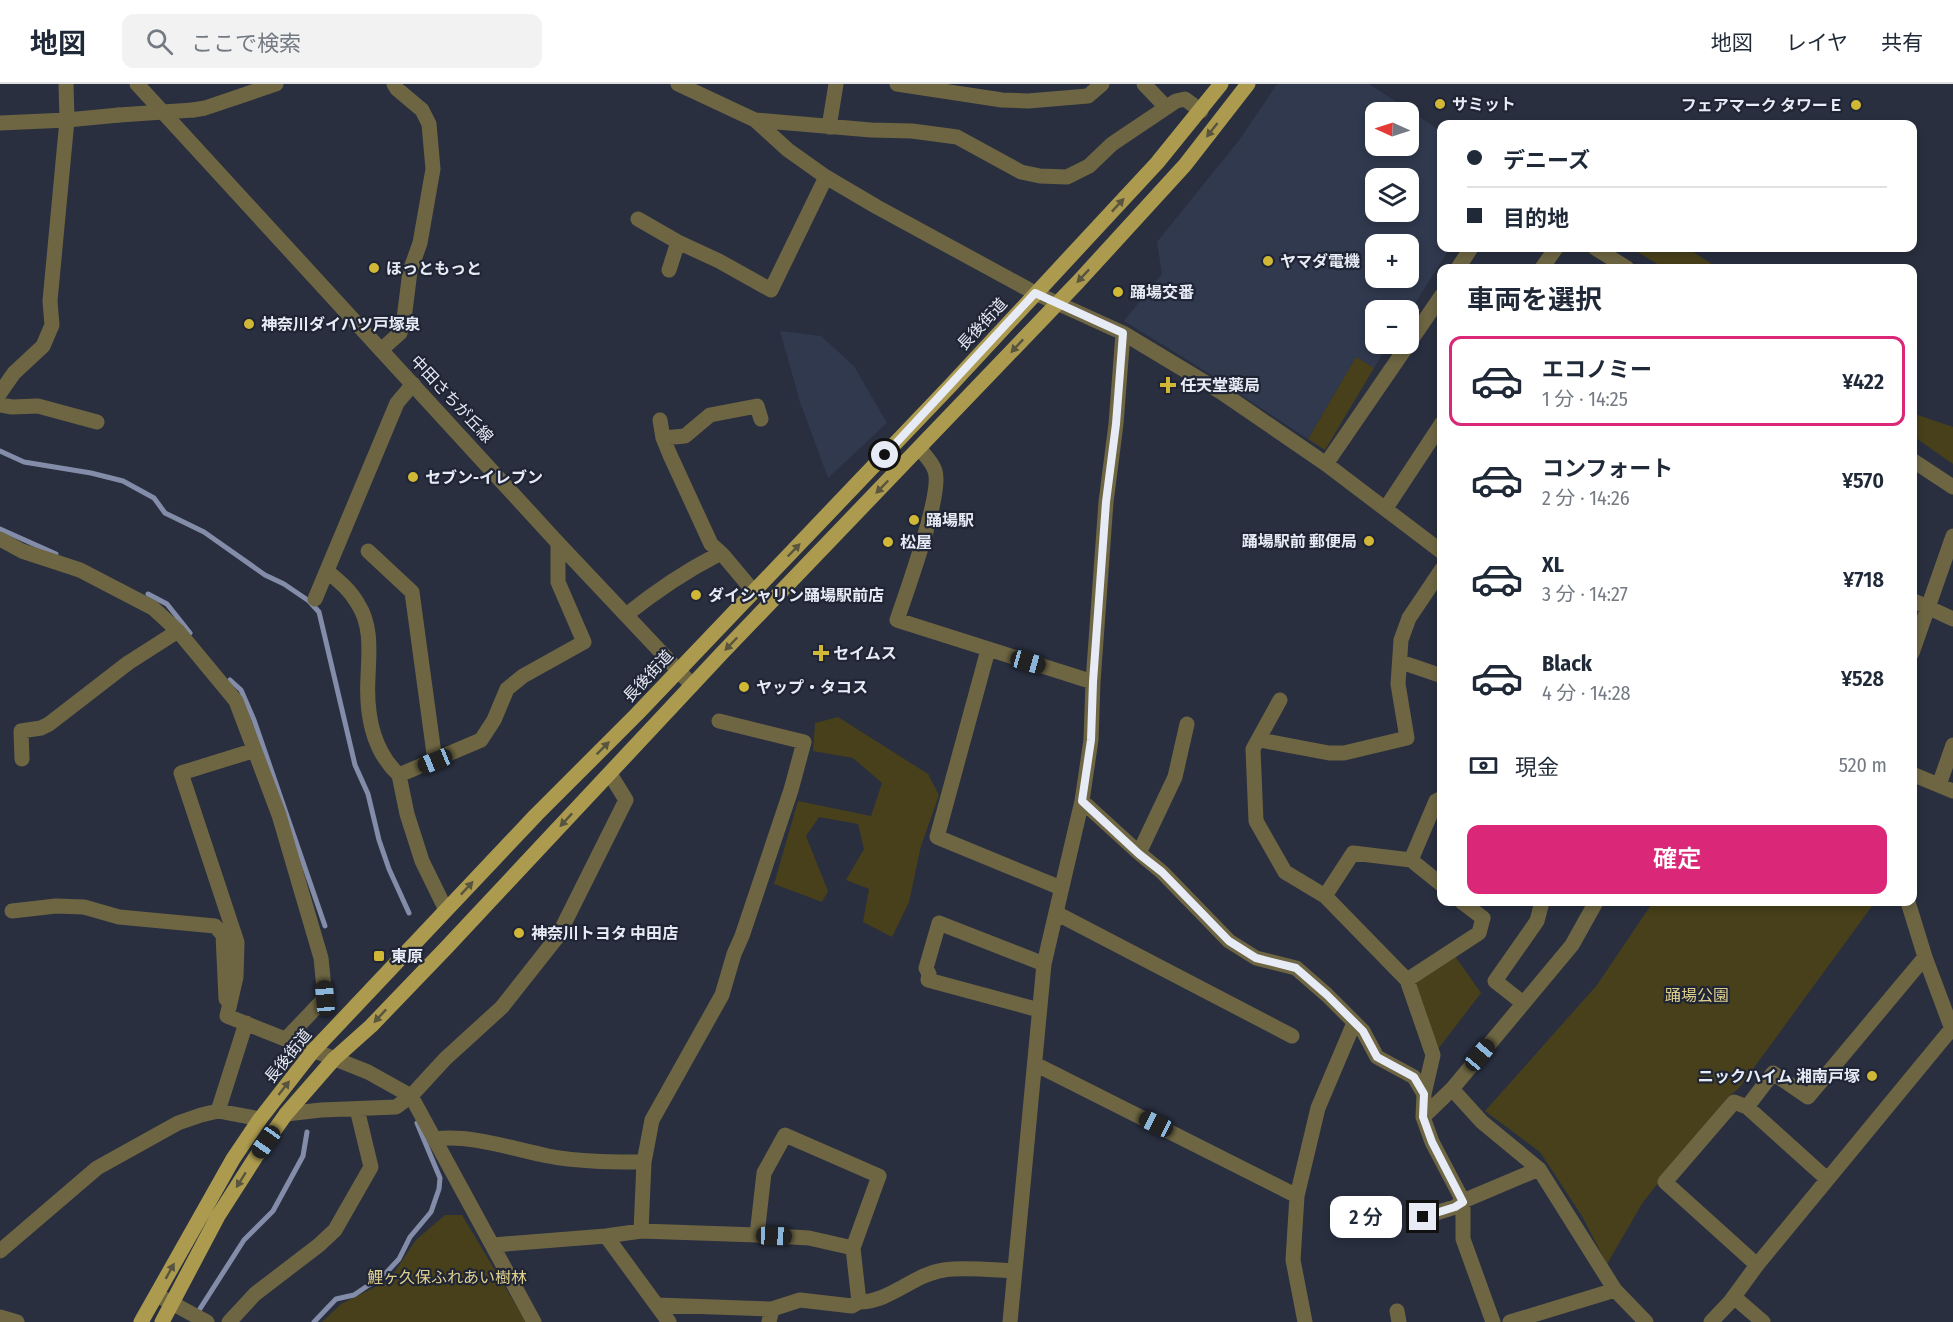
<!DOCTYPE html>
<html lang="ja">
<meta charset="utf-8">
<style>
body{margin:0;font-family:"Fira Sans Condensed","Noto Sans JP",sans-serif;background:#f2f2f3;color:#1f2937;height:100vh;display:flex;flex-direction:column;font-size:22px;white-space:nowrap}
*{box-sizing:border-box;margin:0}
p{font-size:20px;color:#747a83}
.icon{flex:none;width:33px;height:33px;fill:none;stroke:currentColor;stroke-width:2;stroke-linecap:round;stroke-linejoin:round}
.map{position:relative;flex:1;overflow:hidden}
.details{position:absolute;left:1437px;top:180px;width:480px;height:642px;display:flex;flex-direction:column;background:#fff;border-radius:12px;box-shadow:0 3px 9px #0003}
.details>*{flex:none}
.banner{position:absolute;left:1437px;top:36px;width:480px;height:132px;border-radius:12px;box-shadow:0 3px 9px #0003;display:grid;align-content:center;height:132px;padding:0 30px;background:#fff}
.needle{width:39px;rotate:273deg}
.fabs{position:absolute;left:1365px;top:18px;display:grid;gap:12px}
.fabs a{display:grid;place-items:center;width:54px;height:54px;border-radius:12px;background:#fff;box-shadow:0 3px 9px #0003;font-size:30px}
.end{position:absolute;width:27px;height:27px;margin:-14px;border:8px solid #e7ebf5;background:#111;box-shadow:0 0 0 3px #111}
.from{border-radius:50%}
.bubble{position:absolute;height:42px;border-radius:12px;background:#fff;box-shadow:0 3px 9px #0003;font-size:20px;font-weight:600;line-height:42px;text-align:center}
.car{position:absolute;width:18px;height:36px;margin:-18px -9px;border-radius:8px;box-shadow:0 0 4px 2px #0007;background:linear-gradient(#222 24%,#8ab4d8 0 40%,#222 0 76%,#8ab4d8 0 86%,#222 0)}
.banner b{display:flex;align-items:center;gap:21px;height:57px;font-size:22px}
.banner b+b{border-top:2px solid #e0e1e3}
.banner i{width:15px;height:15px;background:#1f2937}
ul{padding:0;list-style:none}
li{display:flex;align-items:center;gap:18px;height:90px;margin:0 12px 9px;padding:0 18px;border:3px solid transparent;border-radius:12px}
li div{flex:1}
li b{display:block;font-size:22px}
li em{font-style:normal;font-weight:600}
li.on{border-color:#db2777}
li>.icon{width:54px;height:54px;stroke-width:1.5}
h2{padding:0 30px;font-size:27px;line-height:72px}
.pay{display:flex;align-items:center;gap:15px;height:66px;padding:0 30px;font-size:22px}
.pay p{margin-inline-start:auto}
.primary-button{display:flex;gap:12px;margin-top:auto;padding:12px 30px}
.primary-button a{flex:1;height:69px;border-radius:12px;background:#db2777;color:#fff;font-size:24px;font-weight:600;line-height:69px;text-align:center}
header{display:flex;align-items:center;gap:36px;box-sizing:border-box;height:84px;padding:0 30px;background:#fff;border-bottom:2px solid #e0e1e3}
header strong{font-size:28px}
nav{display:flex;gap:33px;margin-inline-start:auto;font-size:21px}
.search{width:420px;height:54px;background:#f2f2f3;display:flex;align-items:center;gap:15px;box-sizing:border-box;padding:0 21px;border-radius:12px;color:#747a83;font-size:22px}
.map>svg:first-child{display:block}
</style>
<header>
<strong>地図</strong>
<div class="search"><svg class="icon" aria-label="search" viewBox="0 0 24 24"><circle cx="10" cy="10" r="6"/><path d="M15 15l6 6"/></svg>ここで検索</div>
<nav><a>地図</a><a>レイヤ</a><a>共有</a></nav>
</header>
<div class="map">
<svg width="1953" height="1238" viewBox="0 0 1953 1238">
<rect width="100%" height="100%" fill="#292f3f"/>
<!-- built -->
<path fill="#30394e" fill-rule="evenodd" d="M1277,0h92l72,47 1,117h8l-41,65 -1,-3h-32v34h13l-15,24 -18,-11 -48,82 -117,-77 -67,-41 38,-47 -5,-32 83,-103zM1376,28h32v34h-32zM1376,94h32v34h-32zM1376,160h32v34h-32z
M780,247l41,5 33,30 33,57 -59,55 -28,-76z"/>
<!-- green -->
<path fill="#48401a" d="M1631,164h56l31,20h-54z
M1356,273l18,11 -49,82 -17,-11z
M1912,329l41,14v37l-40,-28z
M838,633l90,57 11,21 -18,51 -12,56 -17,35 -29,-15 6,-33 -23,-9 18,-31 -6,-25 -39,-7 -13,19 22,55 -6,11 -48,-18 24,-83 73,15 11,-33 -29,-25 -40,-7 2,-28z
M1653,818h222l-136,186 -12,10 -84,104 -36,62 -25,-48 -42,-64 -55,-41 112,-126z
M1455,872l26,37 -43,56 -23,-67z
M445,1131h17l64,107h-204l19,-18 48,-24 27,-40z"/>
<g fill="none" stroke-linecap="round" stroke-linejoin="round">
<!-- stream -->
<path stroke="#838da9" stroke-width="5" d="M0,367l24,11 67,11 32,8 31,17 11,15 39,19 61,43 19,9 25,17 10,11 36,153 13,29 11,46 10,29 20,44
M0,445l56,25
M148,510l19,10 23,29
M230,596l11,10 13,30 71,206
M196,1231l48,-75 29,-29 30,-55 4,-24
M314,1238l22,-23 18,-4 31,-21 14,-15 11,-22 21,-25 8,-23 1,-11 -23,-55"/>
<!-- minor -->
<path stroke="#6e6643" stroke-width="15" d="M678,0l77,36 33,30 38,27 51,30 158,86 88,40 98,59 105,72 116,88
M897,0l105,16 26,1 60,-5 14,-12
M1144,0l21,22
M193,26l12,-2 71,-24
M755,36l116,10 41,1 45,6 64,35 19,4 27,1 22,-11 23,-22 64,-43 9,-2 16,12
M0,39l67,-3 52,-5
M829,43l7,-43
M638,135l40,23
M1595,164l32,20
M1458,184l13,-20
M1542,184l14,-20
M669,186l9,-28 41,19 52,29 55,-113
M381,266l19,-17 4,-14 6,-48 10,-28 13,-74 -4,-45 -7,-14 -25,-21 -3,-5
M0,309l14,-20 29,-27 9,-21 -2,-24 17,-181 -1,-36
M0,321l12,2 26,-1 59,16
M660,336l3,18 7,17 41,89 12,11 31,37
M663,354l22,-2 25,-21 47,-9 4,13
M919,364c5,6 14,15 16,23 8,22 -29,122 -38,149l196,62
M1912,376l41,27
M1326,380l116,-169
M1386,424l56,-85
M0,455l22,12 58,19 73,38 25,23 58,70 43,114 42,143 4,40 -39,41
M368,467l44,41 23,169
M327,487c12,10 23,19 31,33 14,22 11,48 10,73 -2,35 4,73 31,98
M315,515l82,-196 16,-19
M1912,516l41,19
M626,531c30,-24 56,-42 91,-60h6
M988,566l-51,187 124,51
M1912,569l41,-117
M1401,578l41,14
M1280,616l-27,49 3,72 29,51 40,24
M1260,656l69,13h15l63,-15 -9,-54 3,-44 8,-22 33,-49
M22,675l-1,-28 20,-3 8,-4 79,-61 50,-32
M1912,690l41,17
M1939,701l14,-40
M1442,714l-6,3 -25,59 31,25
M1082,717l57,52 23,19 67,69 27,17 40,10 31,27 36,36 14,26 37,20 10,17
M1139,769l36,-76 12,-53
M1462,818l21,16 -4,15 -72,47 26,75 -9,39 -1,23 9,25 31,59v38l30,83
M1908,818l17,55 28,75
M446,826l-24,-49 -15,-47 -8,-39 82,-35 13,-20 13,-31 16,-13 61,-34 -26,-60v-39
M12,827l44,-5 28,1 35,10 96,9 8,9 3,64
M1056,829l236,123
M1407,896l-82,-84 28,-43 58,7
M1523,919l-28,-22 42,-60 5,-19
M1039,926l-111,-30 1,-6 -3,-6 13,-45 105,41
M227,932l141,56 43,24 123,226
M227,932l9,-39 1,-35 -56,-169 68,-21 5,-4
M1035,980l262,132
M1452,1005l30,33 57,47 76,121 31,32
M1747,1023l26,-34 35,24 117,-140
M218,1027l28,-88
M286,1030l35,-4 75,-3 15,-11 34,-37 57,-52 56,-71 68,-136 -16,-26
M1423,1033l29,-28 120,-144 24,-43
M435,1055c35,-5 78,10 113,17 32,6 64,6 96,6
M1423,1133l32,-10 8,-6 76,-32
M641,1147l3,-69 8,-42 70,-125 12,-41 8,-18 49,-146 13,-48 -85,-21
M757,1151l52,3 44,10
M606,1152l35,-5 116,4 7,-62 21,-38 94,41 -26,72 6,54 -7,4 -52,-6 -28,9 -3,13
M493,1161l113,-9 63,86
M0,1167l97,-83 81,-45 23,-8 17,-4 42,8
M1757,1181l-92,-83 69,-80 13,5 80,72
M1734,1213l29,25
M859,1218c31,0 55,-28 85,-32 21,-3 48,0 70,1
M657,1221l115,4
M1397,1227l2,11
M0,1233l17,5
M229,1238l26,-28 64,-49 16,-15 36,-63 -14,-58
M1010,1238l34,-358 38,-163 9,-61 2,-58 13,-180 10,-78 7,-91
M1305,1238l-12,-62 4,-64 21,-88 36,-85
M1510,1238l105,-32
M1711,1238l19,-20 27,-37 196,-238"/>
<!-- tertiary -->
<path stroke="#6e6643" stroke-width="15" d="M137,0l421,459 134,142
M157,1211l50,27"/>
<!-- primary -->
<path stroke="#ac9b4e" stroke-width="15" d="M141,1238l92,-163 27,-40 53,-68 223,-236 101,-101 313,-328 207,-223 64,-79
M162,1238l56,-106 39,-61 29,-41 48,-55 37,-33 75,-78 277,-296 355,-370 107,-117 63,-81"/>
<!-- minor-bridge -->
<path stroke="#6e6643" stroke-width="15" d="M119,31l74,-5"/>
</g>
<!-- one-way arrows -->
<defs><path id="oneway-solid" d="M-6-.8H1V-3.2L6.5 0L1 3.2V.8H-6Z" transform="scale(1.5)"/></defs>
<g fill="#58543f">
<use href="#oneway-solid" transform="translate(1212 46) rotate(128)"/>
<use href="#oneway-solid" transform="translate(1118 121) rotate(-47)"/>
<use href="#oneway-solid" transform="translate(1083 192) rotate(133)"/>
<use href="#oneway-solid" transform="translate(1017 262) rotate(133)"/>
<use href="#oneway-solid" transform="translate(882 403) rotate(134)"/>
<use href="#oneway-solid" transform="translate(794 466) rotate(-46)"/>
<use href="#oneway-solid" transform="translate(731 560) rotate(134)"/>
<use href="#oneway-solid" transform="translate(603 664) rotate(-45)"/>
<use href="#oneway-solid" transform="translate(566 736) rotate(133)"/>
<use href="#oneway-solid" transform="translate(467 804) rotate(-47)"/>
<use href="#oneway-solid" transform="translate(380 932) rotate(133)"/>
<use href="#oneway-solid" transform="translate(284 1004) rotate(-52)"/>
<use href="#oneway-solid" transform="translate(241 1096) rotate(122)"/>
<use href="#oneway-solid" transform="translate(170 1187) rotate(-61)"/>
</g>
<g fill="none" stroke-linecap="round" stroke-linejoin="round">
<!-- route -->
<path stroke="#e7ebf5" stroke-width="8" d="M885,371l150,-162 88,40 -7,91 -10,78 -13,180 -2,58 -9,61 57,53 23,18 67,69 27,17 40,10 31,27 36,36 14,26 37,20 10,17 -1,23 9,25 31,60 -8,5 -32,10"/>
</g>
<!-- markers -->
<g fill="#d1b736" stroke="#202535" stroke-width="2">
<circle cx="1440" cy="20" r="6"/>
<circle cx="1856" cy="21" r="6"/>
<circle cx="1268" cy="177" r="6"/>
<circle cx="374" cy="184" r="6"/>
<circle cx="1118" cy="208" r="6"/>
<circle cx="249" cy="240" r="6"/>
<path d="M1165 292h6v6h6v6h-6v6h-6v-6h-6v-6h6z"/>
<circle cx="413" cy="393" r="6"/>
<circle cx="914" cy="436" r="6"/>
<circle cx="1369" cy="457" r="6"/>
<circle cx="888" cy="458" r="6"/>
<circle cx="696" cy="511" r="6"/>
<path d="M818 560h6v6h6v6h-6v6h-6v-6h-6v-6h6z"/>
<circle cx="744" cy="603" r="6"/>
<circle cx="519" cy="849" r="6"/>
<rect x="373" y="866" width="12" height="12" rx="3"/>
<circle cx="1872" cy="992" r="6"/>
</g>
<g text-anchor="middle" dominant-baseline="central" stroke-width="4.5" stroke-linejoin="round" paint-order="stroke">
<!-- poi labels -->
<g font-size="16" font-weight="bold" fill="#e7ebf5" stroke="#202535" text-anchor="start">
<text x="1452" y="20">サミット</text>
<text x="1844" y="21" text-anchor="end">フェアマーク タワーＥ</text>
<text x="1280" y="177">ヤマダ電機</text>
<text x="386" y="184">ほっともっと</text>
<text x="1130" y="208">踊場交番</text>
<text x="261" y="240">神奈川ダイハツ戸塚泉</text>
<text x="1180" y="301">任天堂薬局</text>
<text x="425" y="393">セブン-イレブン</text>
<text x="926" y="436">踊場駅</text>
<text x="1357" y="457" text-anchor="end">踊場駅前 郵便局</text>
<text x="900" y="458">松屋</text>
<text x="708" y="511">ダイシャリン踊場駅前店</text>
<text x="833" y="569">セイムス</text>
<text x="756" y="603">ヤップ・タコス</text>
<text x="531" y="849">神奈川トヨタ 中田店</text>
<text x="391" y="872">東原</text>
<text x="1860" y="992" text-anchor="end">ニックハイム 湘南戸塚</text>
</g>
<!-- street labels -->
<g font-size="16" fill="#e7ebf5" stroke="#202535">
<text transform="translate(982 240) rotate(-47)">長後街道</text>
<text transform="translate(452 315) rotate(47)">中田さちが丘線</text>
<text transform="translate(648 592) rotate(-47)">長後街道</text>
<text transform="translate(288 972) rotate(-51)">長後街道</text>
</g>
<!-- park labels -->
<g font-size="16" fill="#decf8c" stroke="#202535">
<text x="1697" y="911">踊場公園</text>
<text x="447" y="1193">鯉ヶ久保ふれあい樹林</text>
</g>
</g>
</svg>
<div class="fabs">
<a><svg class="needle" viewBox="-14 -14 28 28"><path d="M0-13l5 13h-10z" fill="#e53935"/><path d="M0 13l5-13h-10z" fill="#747a83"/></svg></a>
<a><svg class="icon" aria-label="layers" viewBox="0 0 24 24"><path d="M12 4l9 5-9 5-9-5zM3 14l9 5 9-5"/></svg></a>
<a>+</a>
<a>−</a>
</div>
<i class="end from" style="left:885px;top:371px"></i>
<i class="end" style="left:1423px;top:1133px"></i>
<div class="bubble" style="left:1330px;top:1112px;width:72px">2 分</div>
<i class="car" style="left:1028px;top:578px;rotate:106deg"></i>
<i class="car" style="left:435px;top:677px;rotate:248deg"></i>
<i class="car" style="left:325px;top:914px;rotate:355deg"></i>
<i class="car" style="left:1480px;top:971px;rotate:40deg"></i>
<i class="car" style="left:1156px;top:1040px;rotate:296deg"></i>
<i class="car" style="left:266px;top:1058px;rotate:215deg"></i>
<i class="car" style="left:774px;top:1152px;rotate:92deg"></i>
<div class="banner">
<b><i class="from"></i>デニーズ</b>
<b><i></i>目的地</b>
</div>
<section class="details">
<h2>車両を選択</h2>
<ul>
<li class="on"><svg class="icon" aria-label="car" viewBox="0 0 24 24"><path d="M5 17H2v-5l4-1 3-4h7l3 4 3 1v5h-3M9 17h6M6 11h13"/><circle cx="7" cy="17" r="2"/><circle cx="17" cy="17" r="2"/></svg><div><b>エコノミー</b><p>1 分 · 14:25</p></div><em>¥422</em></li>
<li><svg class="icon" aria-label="car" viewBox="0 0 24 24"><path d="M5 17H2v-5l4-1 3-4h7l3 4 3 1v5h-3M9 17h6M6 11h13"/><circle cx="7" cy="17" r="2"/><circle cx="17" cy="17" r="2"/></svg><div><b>コンフォート</b><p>2 分 · 14:26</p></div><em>¥570</em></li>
<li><svg class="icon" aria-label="car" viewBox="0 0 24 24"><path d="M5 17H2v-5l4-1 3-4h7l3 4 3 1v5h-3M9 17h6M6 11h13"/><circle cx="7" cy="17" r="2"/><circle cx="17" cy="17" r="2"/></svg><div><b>XL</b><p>3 分 · 14:27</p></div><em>¥718</em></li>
<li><svg class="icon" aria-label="car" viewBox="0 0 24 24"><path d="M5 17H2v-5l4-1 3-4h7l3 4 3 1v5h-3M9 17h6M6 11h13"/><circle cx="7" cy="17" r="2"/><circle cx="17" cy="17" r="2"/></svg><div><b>Black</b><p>4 分 · 14:28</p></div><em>¥528</em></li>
</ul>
<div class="pay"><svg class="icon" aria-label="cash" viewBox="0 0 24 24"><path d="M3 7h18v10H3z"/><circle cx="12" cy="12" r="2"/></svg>現金<p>520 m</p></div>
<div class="primary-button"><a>確定</a></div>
</section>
</div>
